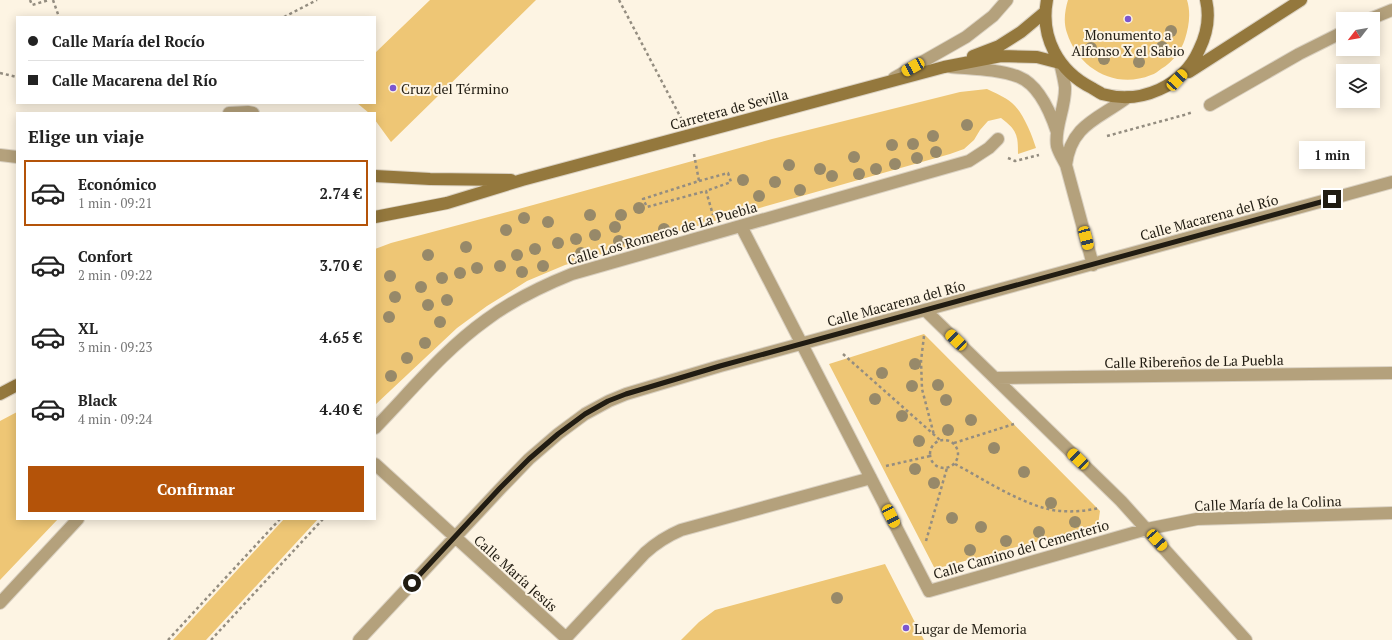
<!DOCTYPE html>
<html lang="es">
<meta charset="utf-8">
<style>
body{margin:0;font-family:"PT Serif",serif;background:#f2f2f2;color:#222;height:100vh;display:flex;flex-direction:column;font-size:15px;white-space:nowrap}
*{box-sizing:border-box;margin:0}
p{font-size:13px;color:#767676}
.icon{flex:none;width:22px;height:22px;fill:none;stroke:currentColor;stroke-width:2;stroke-linecap:round;stroke-linejoin:round}
.map{position:relative;flex:1;overflow:hidden}
.drawer{position:absolute;left:16px;top:112px;width:360px;height:408px;display:flex;flex-direction:column;background:#fff;border-radius:0px;box-shadow:0 2px 10px #0003}
.drawer>*{flex:none}
.guide{position:absolute;left:16px;top:16px;width:360px;height:88px;border-radius:0px;box-shadow:0 2px 10px #0003;display:grid;align-content:center;height:88px;padding:0 12px;background:#fff}
.needle{width:26px;rotate:239deg}
.tools{position:absolute;left:1336px;top:12px;display:grid;gap:8px}
.tools a{display:grid;place-items:center;width:44px;height:44px;border-radius:0px;background:#fff;box-shadow:0 2px 10px #0003;font-size:20px}
.end{position:absolute;width:18px;height:18px;margin:-9px;border:5px solid #211c12;background:#fff;box-shadow:0 0 0 2px #fff}
.from{border-radius:50%}
.bubble{position:absolute;height:28px;border-radius:0px;background:#fff;box-shadow:0 2px 10px #0003;font-size:13px;font-weight:600;line-height:28px;text-align:center}
.car{position:absolute;width:12px;height:24px;margin:-12px -6px;border-radius:5px;box-shadow:0 0 3px 1px #0007;background:linear-gradient(#f5c518 24%,#345 0 40%,#f5c518 0 76%,#345 0 86%,#f5c518 0)}
.guide b{display:flex;align-items:center;gap:14px;height:38px;font-size:15px}
.guide b+b{border-top:1px solid #e0e0e0}
.guide i{width:10px;height:10px;background:#222}
ul{padding:0;list-style:none}
li{display:flex;align-items:center;gap:12px;height:66px;margin:0 8px 6px;padding:0 4px;border:2px solid transparent;border-radius:0px}
li div{flex:1}
li b{display:block;font-size:15px}
li em{font-style:normal;font-weight:600}
li.selected{border-color:#b45309}
li>.icon{width:36px;height:36px;stroke-width:1.5}
h2{padding:0 12px;font-size:18px;line-height:48px}
.button{display:flex;gap:8px;margin-top:auto;padding:8px 12px}
.button a{flex:1;height:46px;border-radius:0px;background:#b45309;color:#fff;font-size:16px;font-weight:600;line-height:46px;text-align:center}
.map>svg:first-child{display:block}
</style>
<div class="map">
<svg width="1392" height="640" viewBox="0 0 1392 640">
<rect width="100%" height="100%" fill="#fdf4e3"/>
<!-- green -->
<path fill="#eec675" d="M430,0h106l-145,142 -16,-22v-7h-6l-12,-10h18v-50z
M1068,0h119c4,13 2,26 -2,39 -4,12 -12,23 -24,30 -3,2 -6,5 -10,6 -36,15 -73,-7 -84,-42 -4,-11 -2,-23 1,-33z
M987,89c8,4 18,8 25,14 11,9 20,32 24,45l-18,6c0,-19 -1,-24 -17,-36l-13,3 -8,9 -6,10 -10,9 -14,5 -236,67 -149,44 -38,16 -40,25 -30,22 -82,77v-156l16,-6 124,-33 257,-71 188,-47z
M924,334l176,177 -2,14 -163,44 -106,-205z
M17,412v107h41l-58,61v-159z
M284,519h34l-112,121h-33z
M885,564l39,76h-243l18,-18 16,-12z"/>
<g fill="none" stroke-linecap="round" stroke-linejoin="round">
<defs>
<path id="street" d="M1370,19l22,-9
M1060,63c2,8 4,16 5,24 1,20 -11,41 -8,59 2,7 6,13 9,19l27,100
M951,67c22,2 47,2 68,10 20,8 32,37 38,55
M894,78l72,-41 27,-21 14,-16
M1210,105l89,-51 44,-22
M229,113l19,-1 5,1
M0,155l17,2
M1066,165c5,-41 33,-46 62,-68
M741,226l188,365 218,-62 50,-10 195,-6
M926,311l195,190 125,139
M996,378l396,-5
M375,428c36,-37 69,-78 111,-108 27,-20 56,-34 86,-46l397,-113 20,-13 9,-9
M375,464l191,174
M0,603l78,-84
M359,640l142,-152 28,-29 29,-25 27,-20 24,-13 17,-7 94,-28 672,-184
M564,640l81,-87c11,-10 22,-17 36,-23l190,-52"/>
<path id="secondary" d="M1047,0c-7,37 11,71 45,88 3,2 7,4 10,6 39,11 81,-8 97,-44 8,-16 11,-33 7,-50
M973,56l26,-10 22,-14 24,-20
M1189,72l112,-72
M375,176l55,3 81,1
M375,217l72,-14 75,-23 422,-113 57,-11 36,1 23,6
M0,394l17,-9"/>
</defs>
<!-- street casing -->
<use href="#street" stroke="#dad1c2" stroke-width="14"/>
<!-- secondary casing -->
<use href="#secondary" stroke="#dad1c2" stroke-width="14"/>
<!-- path -->
<path stroke="#948d80" stroke-width="2.5" stroke-dasharray="3 3" stroke-linecap="butt" d="M30,0l2,5 17,-5
M53,0l6,17
M619,0l62,118
M284,17l33,-17
M0,73l17,4
M1107,136l77,-21 9,-3
M694,154l5,27 -56,18 4,8 59,-16 7,24
M1008,158l7,3 24,-6
M699,181l29,-8 3,9 -25,9
M924,336l-3,25 1,28 12,46
M843,354l97,86
M930 454a14 14 0 1 1 28 0a14 14 0 1 1-28 0Z
M954,443l60,-19
M955,464c28,15 58,35 89,44 17,5 38,4 55,0
M886,466l44,-10
M926,541l21,-73
M168,640l112,-121
M211,640l112,-121"/>
<!-- street -->
<use href="#street" stroke="#b4a17c" stroke-width="12"/>
<!-- secondary -->
<use href="#secondary" stroke="#94783d" stroke-width="12"/>
</g>
<!-- trees -->
<g fill="#978969">
<circle cx="1171" cy="31" r="6"/>
<circle cx="1162" cy="47" r="6"/>
<circle cx="1091" cy="48" r="6"/>
<circle cx="1104" cy="59" r="6"/>
<circle cx="1139" cy="62" r="6"/>
<circle cx="967" cy="125" r="6"/>
<circle cx="933" cy="136" r="6"/>
<circle cx="913" cy="144" r="6"/>
<circle cx="892" cy="145" r="6"/>
<circle cx="936" cy="152" r="6"/>
<circle cx="854" cy="157" r="6"/>
<circle cx="917" cy="158" r="6"/>
<circle cx="895" cy="164" r="6"/>
<circle cx="789" cy="165" r="6"/>
<circle cx="820" cy="169" r="6"/>
<circle cx="876" cy="169" r="6"/>
<circle cx="859" cy="174" r="6"/>
<circle cx="832" cy="176" r="6"/>
<circle cx="743" cy="180" r="6"/>
<circle cx="775" cy="182" r="6"/>
<circle cx="800" cy="190" r="6"/>
<circle cx="759" cy="196" r="6"/>
<circle cx="639" cy="208" r="6"/>
<circle cx="590" cy="215" r="6"/>
<circle cx="621" cy="215" r="6"/>
<circle cx="524" cy="218" r="6"/>
<circle cx="548" cy="222" r="6"/>
<circle cx="615" cy="227" r="6"/>
<circle cx="664" cy="229" r="6"/>
<circle cx="506" cy="230" r="6"/>
<circle cx="595" cy="235" r="6"/>
<circle cx="576" cy="239" r="6"/>
<circle cx="619" cy="241" r="6"/>
<circle cx="558" cy="243" r="6"/>
<circle cx="466" cy="247" r="6"/>
<circle cx="535" cy="249" r="6"/>
<circle cx="581" cy="253" r="6"/>
<circle cx="428" cy="255" r="6"/>
<circle cx="517" cy="255" r="6"/>
<circle cx="500" cy="266" r="6"/>
<circle cx="543" cy="266" r="6"/>
<circle cx="477" cy="268" r="6"/>
<circle cx="522" cy="272" r="6"/>
<circle cx="460" cy="273" r="6"/>
<circle cx="390" cy="276" r="6"/>
<circle cx="442" cy="278" r="6"/>
<circle cx="421" cy="287" r="6"/>
<circle cx="395" cy="297" r="6"/>
<circle cx="447" cy="300" r="6"/>
<circle cx="428" cy="305" r="6"/>
<circle cx="389" cy="317" r="6"/>
<circle cx="440" cy="322" r="6"/>
<circle cx="425" cy="343" r="6"/>
<circle cx="407" cy="358" r="6"/>
<circle cx="915" cy="364" r="6"/>
<circle cx="882" cy="373" r="6"/>
<circle cx="391" cy="376" r="6"/>
<circle cx="938" cy="385" r="6"/>
<circle cx="912" cy="386" r="6"/>
<circle cx="875" cy="399" r="6"/>
<circle cx="946" cy="400" r="6"/>
<circle cx="902" cy="416" r="6"/>
<circle cx="971" cy="420" r="6"/>
<circle cx="948" cy="430" r="6"/>
<circle cx="919" cy="441" r="6"/>
<circle cx="994" cy="448" r="6"/>
<circle cx="915" cy="469" r="6"/>
<circle cx="1024" cy="472" r="6"/>
<circle cx="934" cy="483" r="6"/>
<circle cx="1051" cy="503" r="6"/>
<circle cx="952" cy="518" r="6"/>
<circle cx="1075" cy="522" r="6"/>
<circle cx="981" cy="527" r="6"/>
<circle cx="1039" cy="532" r="6"/>
<circle cx="1006" cy="541" r="6"/>
<circle cx="970" cy="550" r="6"/>
<circle cx="837" cy="598" r="6"/>
</g>
<g fill="none" stroke-linecap="round" stroke-linejoin="round">
<!-- route -->
<path stroke="#211c12" stroke-width="5" d="M412,583l88,-95 29,-29 29,-25 27,-20 23,-13 18,-7 94,-28 612,-167"/>
</g>
<!-- markers -->
<g fill="#7b56cf" stroke="#fdf4e3" stroke-width="1.5">
<circle cx="1128" cy="19" r="4"/>
<circle cx="393" cy="88" r="4"/>
<circle cx="906" cy="628" r="4"/>
</g>
<g text-anchor="middle" dominant-baseline="central" stroke-width="4" stroke-linejoin="round" paint-order="stroke">
<!-- poi labels -->
<g font-size="14" fill="#211c12" stroke="#fdf4e3" text-anchor="start">
<text x="1128" y="34" text-anchor="middle">Monumento a<tspan x="1128" dy="16">Alfonso X el Sabio</tspan></text>
<text x="401" y="88">Cruz del Término</text>
<text x="914" y="628">Lugar de Memoria</text>
</g>
<!-- street labels -->
<g font-size="14" fill="#211c12" stroke="#fdf4e3">
<text transform="translate(729 109) rotate(-15)">Carretera de Sevilla</text>
<text transform="translate(1209 217) rotate(-15)">Calle Macarena del Río</text>
<text transform="translate(662 233) rotate(-16)">Calle Los Romeros de La Puebla</text>
<text transform="translate(896 303) rotate(-15)">Calle Macarena del Río</text>
<text transform="translate(1194 361) rotate(-1)">Calle Ribereños de La Puebla</text>
<text transform="translate(1268 503) rotate(-2)">Calle María de la Colina</text>
<text transform="translate(1021 549) rotate(-16)">Calle Camino del Cementerio</text>
<text transform="translate(516 573) rotate(42)">Calle María Jesús</text>
</g>
</g>
</svg>
<div class="tools">
<a><svg class="needle" viewBox="-14 -14 28 28"><path d="M0-13l5 13h-10z" fill="#e53935"/><path d="M0 13l5-13h-10z" fill="#767676"/></svg></a>
<a><svg class="icon" aria-label="layers" viewBox="0 0 24 24"><path d="M12 4l9 5-9 5-9-5zM3 14l9 5 9-5"/></svg></a>
</div>
<i class="end from" style="left:412px;top:583px"></i>
<i class="end" style="left:1332px;top:199px"></i>
<div class="bubble" style="left:1299px;top:141px;width:66px">1 min</div>
<i class="car" style="left:913px;top:67px;rotate:241deg"></i>
<i class="car" style="left:1177px;top:80px;rotate:43deg"></i>
<i class="car" style="left:1086px;top:238px;rotate:165deg"></i>
<i class="car" style="left:956px;top:340px;rotate:314deg"></i>
<i class="car" style="left:1078px;top:459px;rotate:314deg"></i>
<i class="car" style="left:891px;top:516px;rotate:153deg"></i>
<i class="car" style="left:1157px;top:540px;rotate:138deg"></i>
<div class="guide">
<b><i class="from"></i>Calle María del Rocío</b>
<b><i></i>Calle Macarena del Río</b>
</div>
<section class="drawer">
<h2>Elige un viaje</h2>
<ul>
<li class="selected"><svg class="icon" aria-label="car" viewBox="0 0 24 24"><path d="M5 17H2v-5l4-1 3-4h7l3 4 3 1v5h-3M9 17h6M6 11h13"/><circle cx="7" cy="17" r="2"/><circle cx="17" cy="17" r="2"/></svg><div><b>Económico</b><p>1 min · 09:21</p></div><em>2.74 €</em></li>
<li><svg class="icon" aria-label="car" viewBox="0 0 24 24"><path d="M5 17H2v-5l4-1 3-4h7l3 4 3 1v5h-3M9 17h6M6 11h13"/><circle cx="7" cy="17" r="2"/><circle cx="17" cy="17" r="2"/></svg><div><b>Confort</b><p>2 min · 09:22</p></div><em>3.70 €</em></li>
<li><svg class="icon" aria-label="car" viewBox="0 0 24 24"><path d="M5 17H2v-5l4-1 3-4h7l3 4 3 1v5h-3M9 17h6M6 11h13"/><circle cx="7" cy="17" r="2"/><circle cx="17" cy="17" r="2"/></svg><div><b>XL</b><p>3 min · 09:23</p></div><em>4.65 €</em></li>
<li><svg class="icon" aria-label="car" viewBox="0 0 24 24"><path d="M5 17H2v-5l4-1 3-4h7l3 4 3 1v5h-3M9 17h6M6 11h13"/><circle cx="7" cy="17" r="2"/><circle cx="17" cy="17" r="2"/></svg><div><b>Black</b><p>4 min · 09:24</p></div><em>4.40 €</em></li>
</ul>
<div class="button"><a>Confirmar</a></div>
</section>
</div>
